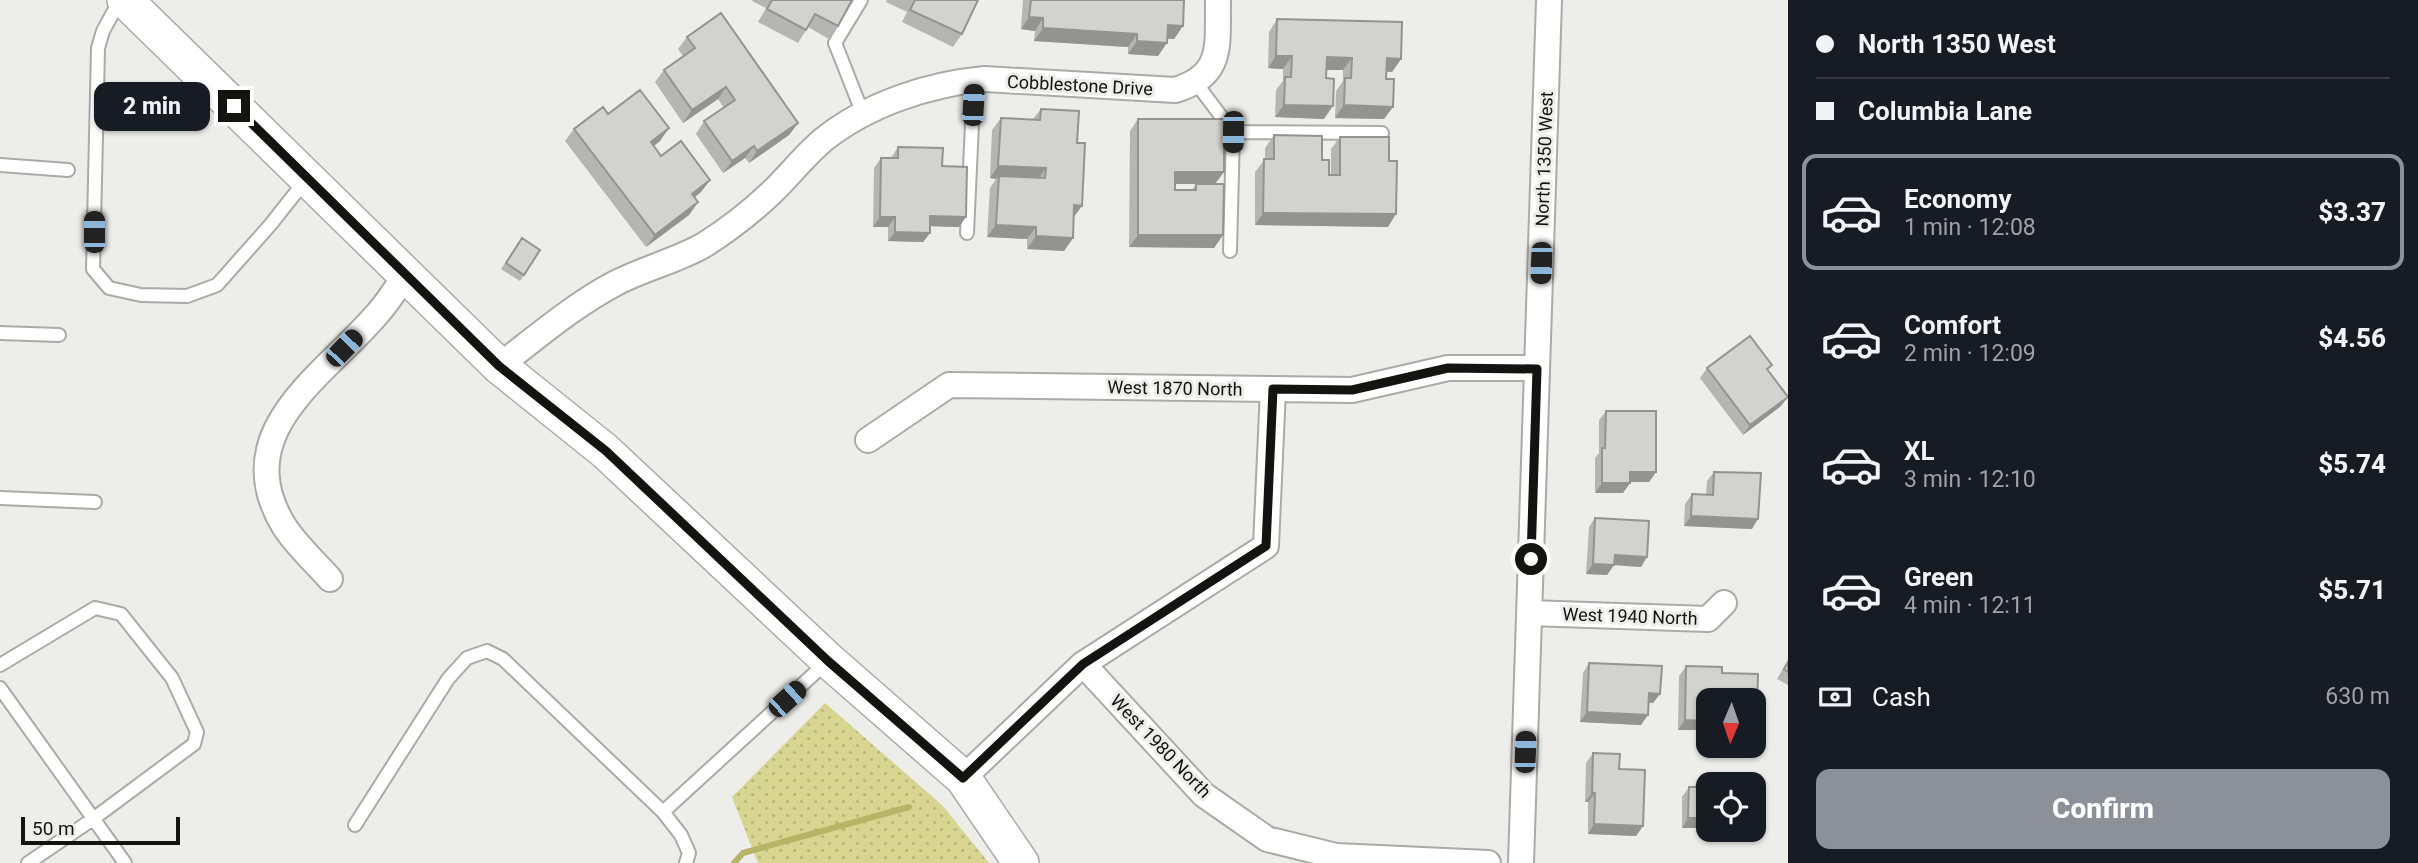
<!DOCTYPE html>
<meta charset="utf-8">
<style>
body{margin:0;font-family:Roboto,sans-serif;background:#242831;color:#f1f3f6;height:100vh;display:flex;flex-direction:column;font-size:26px;white-space:nowrap}
*{box-sizing:border-box;margin:0}
p{font-size:23px;color:#9ea1a6}
.icon{flex:none;width:38px;height:38px;fill:none;stroke:currentColor;stroke-width:2;stroke-linecap:round;stroke-linejoin:round}
.map{position:relative;flex:1;overflow:hidden}
.panel{display:flex;flex-direction:column;background:#171b24;width:630px}
.panel>*{flex:none}
.hud{display:grid;align-content:center;height:154px;padding:0 28px;background:#171b24}
.needle{width:46px;rotate:182deg}
.controls{position:absolute;left:1696px;top:688px;display:grid;gap:14px}
.controls a{display:grid;place-items:center;width:70px;height:70px;border-radius:14px;background:#171b24;box-shadow:0 2px 5px #0004;font-size:35px}
.scale{position:absolute;left:21px;bottom:18px;width:159px;box-sizing:border-box;padding-left:7px;border:4px solid #131311;border-top:0;font-size:19px;line-height:24px;white-space:nowrap;color:#131311;-webkit-text-stroke:5px #edede9;paint-order:stroke}
.end{position:absolute;width:32px;height:32px;margin:-16px;border:9px solid #131311;background:#fff;box-shadow:0 0 0 4px #fff}
.from{border-radius:50%}
.bubble{position:absolute;height:49px;border-radius:14px;background:#171b24;box-shadow:0 2px 5px #0004;font-size:23px;font-weight:800;line-height:49px;text-align:center}
.car{position:absolute;width:21px;height:42px;margin:-21px -10px;border-radius:9px;box-shadow:0 0 5px 2px #0007;background:linear-gradient(#222 24%,#8ab4d8 0 40%,#222 0 76%,#8ab4d8 0 86%,#222 0)}
.hud b{display:flex;align-items:center;gap:24px;height:66px;font-size:26px}
.hud b+b{border-top:2px solid #363941}
.hud i{width:18px;height:18px;background:#f1f3f6}
ul{padding:0;list-style:none}
li{display:flex;align-items:center;gap:21px;height:116px;margin:0 14px 10px;padding:0 14px;border:4px solid transparent;border-radius:14px}
li div{flex:1}
li b{display:block;font-size:26px}
li em{font-style:normal;font-weight:800}
li.active{border-color:#8c9099}
li>.icon{width:63px;height:63px;stroke-width:1.5}
.pay{display:flex;align-items:center;gap:18px;height:77px;padding:0 28px;font-size:26px}
.pay p{margin-inline-start:auto}
.primary-button{display:flex;gap:14px;margin-top:auto;padding:14px 28px}
.primary-button a{flex:1;height:80px;border-radius:14px;background:#8c9099;color:#fff;font-size:28px;font-weight:800;line-height:80px;text-align:center}
main{display:flex;flex:1;min-height:0}
.map>svg:first-child{display:block}
</style>
<main>
<div class="map">
<svg width="1788" height="863" viewBox="0 0 1788 863">
<defs>
<pattern id="grass-dots" width="8" height="8" patternUnits="userSpaceOnUse" patternTransform="scale(1.75)"><rect width="8" height="8" fill="#d7d58f"/><path d="M2 2h.1M6 6h.1" fill="none" stroke="#b8b67a" stroke-width="1.8" stroke-linecap="round"/></pattern>
</defs>
<rect width="100%" height="100%" fill="#edede9"/>
<!-- grass -->
<path fill="url(#grass-dots)" d="M825,703l117,102 47,58h-231l-26,-66z"/>
<g fill="none" stroke-linecap="round" stroke-linejoin="round">
<!-- stream -->
<path stroke="#b7b565" stroke-width="6" d="M734,863l9,-10 166,-46"/>
<defs>
<path id="lane" d="M120,0l-17,31 -5,17 -5,221 16,19 32,7 46,1 30,-11 54,-61 34,-43
M861,0l-26,43 28,71
M1196,83l37,49 149,1
M0,165l68,5
M967,233l7,-153
M1230,251l3,-119
M0,333l59,2
M0,498l95,4
M0,665l95,-57 26,6 51,64 25,54 -3,12 -101,75 -65,44
M0,688l125,175
M663,812l165,-151
M355,825l93,-146 19,-21 20,-7 16,8 160,153 18,23 8,18 -3,10"/>
<path id="street" d="M499,366c38,-29 75,-61 117,-83 29,-15 60,-22 88,-38 24,-15 47,-33 67,-52 18,-17 33,-37 52,-53 45,-36 106,-56 162,-61l190,11c50,-15 42,-46 43,-90
M868,440l81,-55 403,5 96,-22h89
M330,579c-15,-17 -34,-34 -46,-53 -58,-95 42,-151 94,-213 11,-12 19,-26 28,-39
M1529,613l179,6 16,-16
M1083,664l121,131 63,44 69,17 152,7
M963,778l120,-114 183,-118 7,-157
M1521,863l28,-863"/>
<path id="secondary" d="M125,0l374,366 106,85 224,210 134,117 58,85"/>
</defs>
<!-- lane casing -->
<use href="#lane" stroke="#aaaaa6" stroke-width="16"/>
<!-- street casing -->
<use href="#street" stroke="#aaaaa6" stroke-width="28"/>
<!-- secondary casing -->
<use href="#secondary" stroke="#aaaaa6" stroke-width="38"/>
<!-- lane -->
<use href="#lane" stroke="#fff" stroke-width="12"/>
<!-- street -->
<use href="#street" stroke="#fff" stroke-width="24"/>
<!-- secondary -->
<use href="#secondary" stroke="#fff" stroke-width="35"/>
</g>
<!-- wall -->
<path fill="#b5b5b1" fill-rule="evenodd" d="M753,0h99l-14,26 -9,13 -21,-12 -10,16 -40,-21 8,-14 -14,-7z
M887,0h91l-16,34 -9,13 -51,-25 5,-10 -21,-10z
M1023,0h161l-1,26 -9,13 -7,-1 -9,18 -30,-2v-7l-94,-6 1,-10 -14,-2z
M1277,19l124,40 -9,13 -6,-1 -2,48 -49,-1 1,-27 7,-10v-11h-17l-2,49 -49,-2 1,-27 7,-9v-12l-15,-1 1,-36z
M687,37l111,86 -9,12 -40,28 -4,-5 -22,15 -27,-39 8,-13 20,-13 -6,-9 -35,24 -28,-41 9,-12 19,-14 -5,-7z
M1041,109l33,108 -1,21 -9,13 -37,-2v-10l-40,-2 3,-49 6,-9 -6,-1 2,-48 9,-12 32,1z
M1138,119l78,65 7,51 -9,13 -85,-1 1,-116zM1175,184h21l-4,6h-17z
M574,129l86,12 -6,5 7,10 49,24 -9,12 -6,5 3,5 -9,13 -43,32 -81,-106z
M1274,135l48,25 7,15h2v-26l9,-12 48,90 -133,-2v-53l10,-13v-11z
M898,147l44,19 17,61 -29,-1v7l-7,9 -35,-1v-14h-15l1,-59 7,-10h10z
M522,238l18,12 -20,31 -19,-12z
M1707,368l61,2 13,36 -38,29 -43,-57z
M1606,411l50,61 -7,10h-19l-7,11h-28v-35l4,-5v-33z
M1714,472l38,57 -68,-3 1,-22 7,-10 14,1 1,-14z
M1595,518l46,49 -27,-2 -7,10 -21,-1 3,-47z
M1788,660v25l-11,-6z
M1589,663l71,31 -7,9h-4l-8,22 -61,-3 3,-49z
M1686,666l22,34v35h-6v-5h-24l1,-54z
M1593,753l26,16 24,57 -7,10 -48,-2v-32h-3l1,-39z
M1701,778l7,6v44h-26v-31l7,-10h5z"/>
<!-- shaded-wall -->
<path fill="#939390" d="M1029,17l14,1 -8,13 -14,-2z
M1168,25l15,1 -9,13 -14,-1z
M1043,28l94,6 -9,13 -94,-6z
M1137,41l30,2 -9,13 -30,-2z
M1276,56h16l-9,13 -15,-1z
M1327,57l25,1 -9,12h-25z
M1387,58l14,1 -9,13 -14,-1z
M726,87l-8,12 -35,24 9,-13z
M1284,105l49,1 -9,13 -49,-2z
M1344,105l49,2 -9,12 -49,-1z
M798,123l-9,12 -40,28 8,-12z
M669,128l-9,13 -18,14 9,-13z
M754,146l-9,12 -22,15 9,-12z
M998,166l48,2 -9,13 -38,-5 -3,3 -6,-1z
M1175,172h49l-9,12h-49z
M710,180l-9,12 -18,14 9,-12z
M698,202l-9,13 -43,32 9,-12z
M1074,205l8,1 -9,12z
M1263,213l133,1 -8,13 -133,-2z
M930,216l36,1 -7,10 -36,-1z
M880,217h15l-7,10h-15z
M996,225l40,2 -9,12 -40,-2z
M895,232l35,1 -7,9 -35,-1z
M1138,235h85l-9,13 -85,-1z
M1036,236l37,2 -9,13 -37,-2z
M1788,397l-7,9 -38,29 7,-10z
M1630,472h26l-7,10h-26z
M1602,483h28l-7,10h-28z
M1691,516l67,3 -6,10 -68,-3z
M1615,555l32,2 -6,10 -27,-2 -7,10 -21,-1 7,-10z
M1649,693l11,1 -7,9 -11,-1z
M1587,712l61,3 -7,10 -61,-3z
M1685,720l23,1v1l-6,8h-24z
M1708,727v8h-6z
M1592,793h3l-7,9h-3z
M1688,818h20v10h-26z
M1594,824l49,2 -7,10 -48,-2z"/>
<!-- building -->
<path fill="#d2d2ce" stroke="#939390" stroke-width="2" d="M772,0h80l-14,26 -23,-12 -9,16 -39,-21z
M915,0h63l-16,34 -52,-24z
M1031,0h153l-1,26 -15,-1 -1,18 -30,-2v-7l-94,-6v-10l-14,-1z
M721,13l77,110 -41,28 -3,-5 -22,15 -28,-40 31,-21 -9,-13 -34,23 -28,-40 31,-22 -8,-11z
M1277,19l125,3 -1,37 -14,-1 -1,21h8l-1,28 -49,-2 1,-27h6l1,-20 -25,-1 -1,21 8,1 -1,27 -49,-1 1,-28h6l1,-21h-16z
M640,90l29,38 -18,14 10,14 20,-15 29,39 -18,14 6,8 -43,33 -81,-106 29,-22 5,7z
M1041,109l38,2 -2,32h8l-3,63 -8,-1 -1,33 -37,-2v-9l-40,-2 3,-49 46,2 1,-10 -48,-2 3,-48 39,2z
M1138,119h86v53h-49v18h21v-6h28l-1,51h-85z
M1274,135l48,1v24h7v15h11v-38h49v24h8l-1,53 -133,-1 1,-54h10z
M898,147l45,1 -1,18 25,1 -1,50 -36,-1v17l-35,-1v-15h-15l1,-59h17z
M522,238l18,12 -16,25 -18,-12z
M1750,336l22,29 -5,4 21,28 -38,28 -43,-57z
M1606,411h50v61h-26v11h-28v-35h3z
M1714,472l47,1 -3,46 -67,-3 1,-22 21,1z
M1595,518l54,3 -2,36 -32,-2 -1,10 -21,-1z
M1788,662v10l-4,-3z
M1589,663l73,3 -2,28 -11,-1 -1,22 -61,-3z
M1686,666l36,1v6l36,1 -1,41h-3v-15h-46v21l-23,-1z
M1593,753l27,1 -1,15 26,1 -2,56 -49,-2 1,-31h-3z
M1701,778l44,1v5h-37v34h-20l1,-31h11z"/>
<g fill="none" stroke-linecap="round" stroke-linejoin="round">
<!-- route -->
<path stroke="#131311" stroke-width="9" d="M234,106l265,260 107,85 222,210 135,117 120,-114 183,-118 7,-157 79,1 96,-22 89,1 -6,190"/>
</g>
<g text-anchor="middle" dominant-baseline="central" stroke-width="6" stroke-linejoin="round" paint-order="stroke">
<!-- street labels -->
<g font-size="18" fill="#131311" stroke="#edede9">
<text transform="translate(1080 85) rotate(3)">Cobblestone Drive</text>
<text transform="translate(1544 159) rotate(-88)">North 1350 West</text>
<text transform="translate(1175 388) rotate(1)">West 1870 North</text>
<text transform="translate(1630 616) rotate(2)">West 1940 North</text>
<text transform="translate(1161 746) rotate(46)">West 1980 North</text>
</g>
</g>
</svg>
<div class="controls">
<a><svg class="needle" viewBox="-14 -14 28 28"><path d="M0-13l5 13h-10z" fill="#e53935"/><path d="M0 13l5-13h-10z" fill="#9ea1a6"/></svg></a>
<a><svg class="icon" aria-label="locate" viewBox="0 0 24 24"><circle cx="12" cy="12" r="6"/><path d="M12 2v4M12 18v4M2 12h4M18 12h4"/></svg></a>
</div>
<div class="scale">50 m</div>
<i class="end from" style="left:1531px;top:559px"></i>
<i class="end" style="left:234px;top:106px"></i>
<div class="bubble" style="left:94px;top:82px;width:116px">2 min</div>
<i class="car" style="left:973px;top:105px;rotate:3deg"></i>
<i class="car" style="left:1233px;top:132px;rotate:181deg"></i>
<i class="car" style="left:94px;top:232px;rotate:0deg"></i>
<i class="car" style="left:1541px;top:263px;rotate:182deg"></i>
<i class="car" style="left:344px;top:348px;rotate:44deg"></i>
<i class="car" style="left:787px;top:699px;rotate:48deg"></i>
<i class="car" style="left:1525px;top:752px;rotate:2deg"></i>
</div>
<section class="panel">
<div class="hud">
<b><i class="from"></i>North 1350 West</b>
<b><i></i>Columbia Lane</b>
</div>
<ul>
<li class="active"><svg class="icon" aria-label="car" viewBox="0 0 24 24"><path d="M5 17H2v-5l4-1 3-4h7l3 4 3 1v5h-3M9 17h6M6 11h13"/><circle cx="7" cy="17" r="2"/><circle cx="17" cy="17" r="2"/></svg><div><b>Economy</b><p>1 min · 12:08</p></div><em>$3.37</em></li>
<li><svg class="icon" aria-label="car" viewBox="0 0 24 24"><path d="M5 17H2v-5l4-1 3-4h7l3 4 3 1v5h-3M9 17h6M6 11h13"/><circle cx="7" cy="17" r="2"/><circle cx="17" cy="17" r="2"/></svg><div><b>Comfort</b><p>2 min · 12:09</p></div><em>$4.56</em></li>
<li><svg class="icon" aria-label="car" viewBox="0 0 24 24"><path d="M5 17H2v-5l4-1 3-4h7l3 4 3 1v5h-3M9 17h6M6 11h13"/><circle cx="7" cy="17" r="2"/><circle cx="17" cy="17" r="2"/></svg><div><b>XL</b><p>3 min · 12:10</p></div><em>$5.74</em></li>
<li><svg class="icon" aria-label="car" viewBox="0 0 24 24"><path d="M5 17H2v-5l4-1 3-4h7l3 4 3 1v5h-3M9 17h6M6 11h13"/><circle cx="7" cy="17" r="2"/><circle cx="17" cy="17" r="2"/></svg><div><b>Green</b><p>4 min · 12:11</p></div><em>$5.71</em></li>
</ul>
<div class="pay"><svg class="icon" aria-label="cash" viewBox="0 0 24 24"><path d="M3 7h18v10H3z"/><circle cx="12" cy="12" r="2"/></svg>Cash<p>630 m</p></div>
<div class="primary-button"><a>Confirm</a></div>
</section>
</main>
